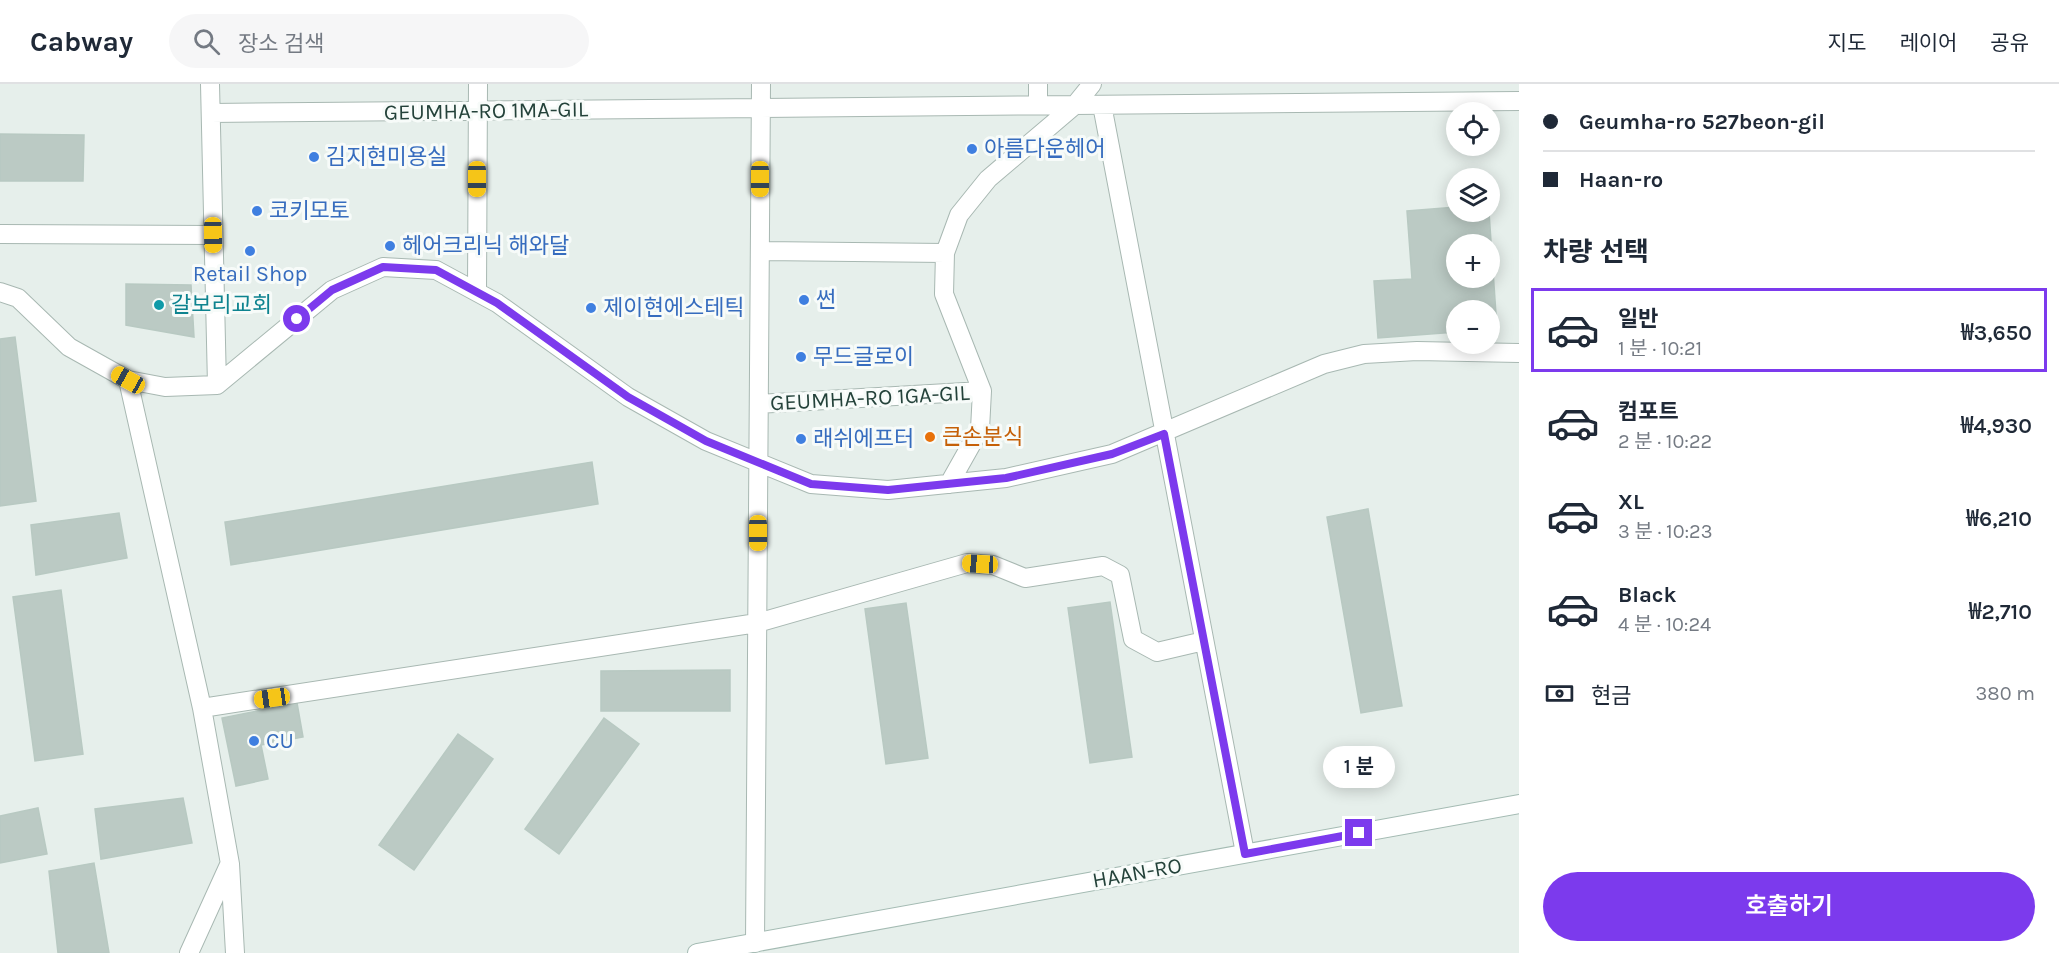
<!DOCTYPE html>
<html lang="ko">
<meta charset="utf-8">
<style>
body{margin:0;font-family:Karla,"Noto Sans KR",sans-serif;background:#f6f6f7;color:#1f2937;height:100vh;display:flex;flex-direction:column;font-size:22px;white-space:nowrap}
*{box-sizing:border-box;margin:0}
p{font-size:20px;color:#747a83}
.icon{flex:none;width:33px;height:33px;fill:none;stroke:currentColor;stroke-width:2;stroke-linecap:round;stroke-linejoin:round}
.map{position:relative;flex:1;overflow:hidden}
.sheet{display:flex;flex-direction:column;background:#fff;width:540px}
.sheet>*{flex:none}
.banner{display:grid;align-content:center;height:132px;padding:0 24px;background:#fff}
.buttons{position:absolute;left:1446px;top:18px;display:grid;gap:12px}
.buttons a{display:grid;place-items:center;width:54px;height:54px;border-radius:50%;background:#fff;box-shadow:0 3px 15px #0003;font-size:30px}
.end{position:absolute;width:27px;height:27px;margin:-14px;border:8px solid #7c3aed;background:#fff;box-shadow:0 0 0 3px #fff}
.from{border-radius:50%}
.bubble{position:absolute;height:42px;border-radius:21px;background:#fff;box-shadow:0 3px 15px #0003;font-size:20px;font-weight:600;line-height:42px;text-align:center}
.car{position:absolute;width:18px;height:36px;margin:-18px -9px;border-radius:8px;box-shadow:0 0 4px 2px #0007;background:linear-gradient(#f5c518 24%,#345 0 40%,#f5c518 0 76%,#345 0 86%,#f5c518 0)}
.banner b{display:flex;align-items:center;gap:21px;height:57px;font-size:22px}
.banner b+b{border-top:2px solid #e0e1e3}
.banner i{width:15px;height:15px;background:#1f2937}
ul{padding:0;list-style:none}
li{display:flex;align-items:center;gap:18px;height:84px;margin:0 12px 9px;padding:0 12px;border:3px solid transparent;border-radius:0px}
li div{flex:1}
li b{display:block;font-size:22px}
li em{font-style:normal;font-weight:600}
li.current{border-color:#7c3aed}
li>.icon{width:54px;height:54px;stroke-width:1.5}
h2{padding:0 24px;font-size:27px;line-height:72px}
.pay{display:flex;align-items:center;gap:15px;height:66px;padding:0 24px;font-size:22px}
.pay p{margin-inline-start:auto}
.button{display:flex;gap:12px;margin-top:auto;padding:12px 24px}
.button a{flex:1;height:69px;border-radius:36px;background:#7c3aed;color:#fff;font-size:24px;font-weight:600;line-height:69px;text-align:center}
header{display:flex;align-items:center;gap:36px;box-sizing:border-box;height:84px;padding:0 30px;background:#fff;border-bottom:2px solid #e0e1e3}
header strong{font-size:28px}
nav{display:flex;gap:33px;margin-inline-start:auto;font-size:21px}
.search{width:420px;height:54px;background:#f6f6f7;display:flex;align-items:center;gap:15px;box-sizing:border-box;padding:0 21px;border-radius:33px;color:#747a83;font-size:22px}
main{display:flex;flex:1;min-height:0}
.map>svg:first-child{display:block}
</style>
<header>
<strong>Cabway</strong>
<div class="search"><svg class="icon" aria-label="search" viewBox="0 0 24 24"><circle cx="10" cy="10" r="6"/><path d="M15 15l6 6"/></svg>장소 검색</div>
<nav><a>지도</a><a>레이어</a><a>공유</a></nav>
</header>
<main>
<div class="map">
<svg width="1519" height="869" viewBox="0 0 1519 869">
<rect width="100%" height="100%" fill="#e6efeb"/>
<!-- building -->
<path fill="#bbcac4" stroke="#b8c9c2" stroke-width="1.5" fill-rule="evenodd" d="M0,50l84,1 -1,46h-83z
M1456,123v5h33l8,117 -7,1v-20h-34v22l-78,6 -4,-57 38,-2 -5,-68zM1456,160h34v34h-34z
M126,200l65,1 3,52 -68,-12z
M15,253l21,164 -36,5v-167z
M592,378l6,42 -367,61 -6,-43z
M1368,425l34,197 -41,7 -34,-196z
M119,429l8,45 -91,17 -5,-50z
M61,506l22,164 -48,7 -22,-164z
M1110,518l22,155 -42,6 -22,-155z
M906,519l22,155 -42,6 -21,-155z
M730,586v41h-129v-40z
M297,619l6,34 -42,8 7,34 -32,7 -14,-68z
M604,634l35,26 -80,110 -34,-25z
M458,650l35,25 -79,111 -35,-25z
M183,714l9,45 -91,16 -6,-50z
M38,724l9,46 -47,9v-47z
M94,779l15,90h-51l-9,-82z"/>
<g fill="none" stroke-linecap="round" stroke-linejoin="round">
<defs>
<path id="minor" d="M210,0l7,301
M1038,0v21
M1102,21l143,748
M211,29l1308,-12
M0,150l213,1
M760,167l185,2
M0,208l18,6 51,49 59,33 37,7 52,-2 115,-95 51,-23 53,3 61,33 131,94 78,44 105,43 77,6 118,-12 106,-24 212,-90 40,-10 53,-3 102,2
M477,208l1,-208
M128,296l74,328 28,156 5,89
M759,320l223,-13
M949,400l31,-55 2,-38 -38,-97 1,-41 14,-38 29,-36 87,-74 17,-21
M202,624l555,-85 210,-60 26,2 32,13 78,-12 17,9 13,64 24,13 47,-11
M755,859l6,-859
M189,869l40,-88"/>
<path id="secondary" d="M697,869l822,-149"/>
</defs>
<!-- minor casing -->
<use href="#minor" stroke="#a8b8b2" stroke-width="20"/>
<!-- secondary casing -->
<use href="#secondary" stroke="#a4bbb3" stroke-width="20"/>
<!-- minor -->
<use href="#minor" stroke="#fff" stroke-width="18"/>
<!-- secondary -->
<use href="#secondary" stroke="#fff" stroke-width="18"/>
</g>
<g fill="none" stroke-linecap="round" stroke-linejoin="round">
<!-- route -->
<path stroke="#7c3aed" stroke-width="8" d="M297,235l35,-29 51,-23 53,3 61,33 131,94 78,44 105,43 77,6 118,-12 106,-24 52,-20 81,420 114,-21"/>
</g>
<!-- markers -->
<g fill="#3f7fe0" stroke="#f7fbf9" stroke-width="2">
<circle cx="972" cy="65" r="6"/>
<circle cx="314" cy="73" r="6"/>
<circle cx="257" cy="127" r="6"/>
<circle cx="390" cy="162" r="6"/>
<circle cx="250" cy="167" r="6"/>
<circle cx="804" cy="216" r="6"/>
<circle cx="591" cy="224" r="6"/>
<circle cx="801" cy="273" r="6"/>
<circle cx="801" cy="355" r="6"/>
<circle cx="254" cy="657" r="6"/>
</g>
<circle fill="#0f9aa8" stroke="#f7fbf9" stroke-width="2" cx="159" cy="221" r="6"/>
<circle fill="#e8710a" stroke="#f7fbf9" stroke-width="2" cx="930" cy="353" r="6"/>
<g text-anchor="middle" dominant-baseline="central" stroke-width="6" stroke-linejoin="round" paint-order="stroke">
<!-- street labels -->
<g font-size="22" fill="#24423a" stroke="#f7fbf9">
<text transform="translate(486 27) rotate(-1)">GEUMHA-RO 1MA-GIL</text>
<text transform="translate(870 314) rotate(-3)">GEUMHA-RO 1GA-GIL</text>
<text transform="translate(1137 789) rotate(-10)">HAAN-RO</text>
</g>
<!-- shop labels -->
<g font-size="22" fill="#366cbe" stroke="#f7fbf9" text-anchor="start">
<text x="984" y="65">아름다운헤어</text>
<text x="326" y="73">김지현미용실</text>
<text x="269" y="127">코키모토</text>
<text x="402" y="162">헤어크리닉 해와달</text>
<text x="250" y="190" text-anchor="middle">Retail Shop</text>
<text x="816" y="216">썬</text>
<text x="603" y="224">제이현에스테틱</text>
<text x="813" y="273">무드글로이</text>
<text x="813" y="355">래쉬에프터</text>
<text x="266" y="657">CU</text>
</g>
<!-- culture labels -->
<g font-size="22" fill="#0d838f" stroke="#f7fbf9" text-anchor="start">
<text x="171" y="221">갈보리교회</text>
</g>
<!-- food labels -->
<g font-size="22" fill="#c56008" stroke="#f7fbf9" text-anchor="start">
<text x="942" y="353">큰손분식</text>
</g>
</g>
</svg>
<div class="buttons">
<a><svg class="icon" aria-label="locate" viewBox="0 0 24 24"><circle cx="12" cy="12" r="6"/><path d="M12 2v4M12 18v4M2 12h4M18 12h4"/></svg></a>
<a><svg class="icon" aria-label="layers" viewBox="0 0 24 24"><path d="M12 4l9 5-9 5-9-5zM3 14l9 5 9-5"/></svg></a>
<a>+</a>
<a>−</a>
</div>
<i class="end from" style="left:297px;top:235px"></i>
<i class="end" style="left:1359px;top:749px"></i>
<div class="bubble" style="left:1323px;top:662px;width:72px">1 분</div>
<i class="car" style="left:477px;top:95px;rotate:180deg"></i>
<i class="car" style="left:760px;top:95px;rotate:180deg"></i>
<i class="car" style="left:213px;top:151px;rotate:179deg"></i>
<i class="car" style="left:128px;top:296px;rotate:299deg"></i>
<i class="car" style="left:758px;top:449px;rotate:180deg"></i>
<i class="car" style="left:980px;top:480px;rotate:273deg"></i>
<i class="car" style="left:272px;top:614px;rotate:262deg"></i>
</div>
<section class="sheet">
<div class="banner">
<b><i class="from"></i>Geumha-ro 527beon-gil</b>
<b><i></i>Haan-ro</b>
</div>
<h2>차량 선택</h2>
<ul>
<li class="current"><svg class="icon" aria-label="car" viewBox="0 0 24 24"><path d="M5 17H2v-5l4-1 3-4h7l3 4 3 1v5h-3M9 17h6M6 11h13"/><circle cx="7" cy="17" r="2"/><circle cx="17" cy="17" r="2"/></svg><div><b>일반</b><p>1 분 · 10:21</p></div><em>₩3,650</em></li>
<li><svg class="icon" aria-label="car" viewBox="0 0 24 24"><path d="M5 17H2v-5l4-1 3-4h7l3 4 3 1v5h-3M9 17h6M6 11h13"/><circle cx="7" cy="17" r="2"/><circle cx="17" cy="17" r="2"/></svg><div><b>컴포트</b><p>2 분 · 10:22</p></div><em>₩4,930</em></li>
<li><svg class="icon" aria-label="car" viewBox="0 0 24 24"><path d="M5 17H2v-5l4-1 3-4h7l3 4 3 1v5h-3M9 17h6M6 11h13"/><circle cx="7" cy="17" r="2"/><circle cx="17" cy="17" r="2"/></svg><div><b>XL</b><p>3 분 · 10:23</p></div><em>₩6,210</em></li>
<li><svg class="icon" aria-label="car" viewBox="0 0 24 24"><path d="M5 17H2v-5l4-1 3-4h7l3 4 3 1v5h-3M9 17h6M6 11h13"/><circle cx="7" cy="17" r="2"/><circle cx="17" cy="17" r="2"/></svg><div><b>Black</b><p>4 분 · 10:24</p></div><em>₩2,710</em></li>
</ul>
<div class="pay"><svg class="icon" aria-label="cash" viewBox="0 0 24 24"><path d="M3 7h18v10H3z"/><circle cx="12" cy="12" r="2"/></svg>현금<p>380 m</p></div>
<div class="button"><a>호출하기</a></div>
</section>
</main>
